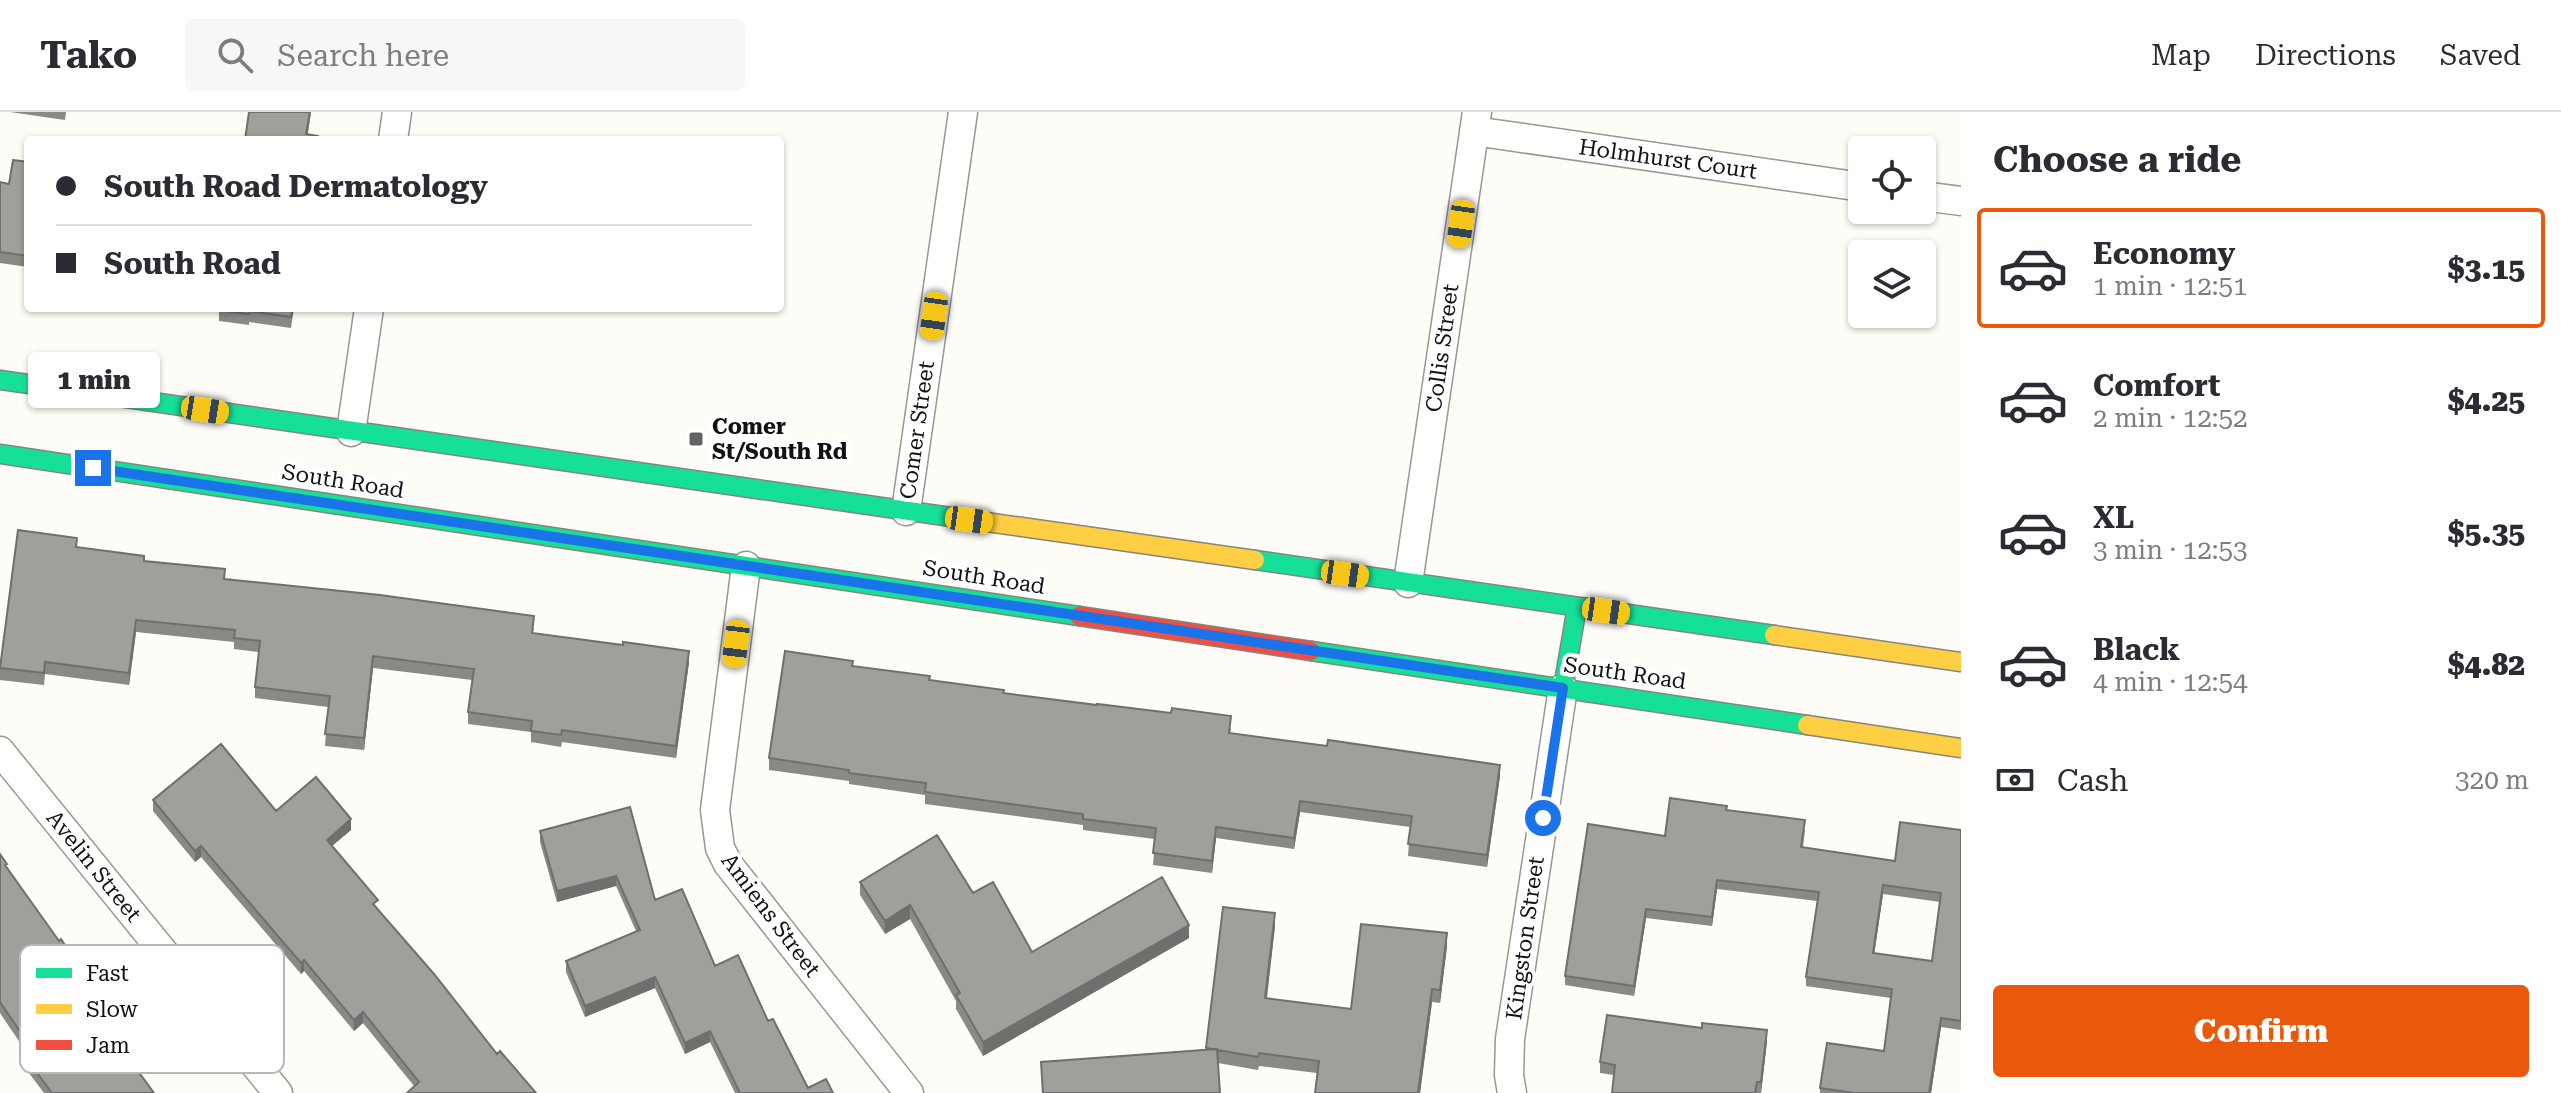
<!DOCTYPE html>
<meta charset="utf-8">
<style>
body{margin:0;font-family:"Roboto Serif",serif;background:#f7f7f7;color:#2b2b33;height:100vh;display:flex;flex-direction:column;font-size:30px;white-space:nowrap}
*{box-sizing:border-box;margin:0}
p{font-size:26px;color:#7c7c81}
.icon{flex:none;width:44px;height:44px;fill:none;stroke:currentColor;stroke-width:2;stroke-linecap:round;stroke-linejoin:round}
.map{position:relative;flex:1;overflow:hidden}
.sheet{display:flex;flex-direction:column;background:#fff;width:600px}
.sheet>*{flex:none}
.top-card{position:absolute;left:24px;top:24px;width:760px;height:176px;border-radius:8px;box-shadow:0 2px 6px #0004;display:grid;align-content:center;height:176px;padding:0 32px;background:#fff}
.buttons{position:absolute;left:1848px;top:24px;display:grid;gap:16px}
.buttons a{display:grid;place-items:center;width:88px;height:88px;border-radius:8px;background:#fff;box-shadow:0 2px 6px #0004;font-size:40px}
.end{position:absolute;width:36px;height:36px;margin:-18px;border:10px solid #1a73e8;background:#fff;box-shadow:0 0 0 4px #fff}
.from{border-radius:50%}
.bubble{position:absolute;height:56px;border-radius:8px;background:#fff;box-shadow:0 2px 6px #0004;font-size:26px;font-weight:800;line-height:56px;text-align:center}
.car{position:absolute;width:24px;height:48px;margin:-24px -12px;border-radius:10px;box-shadow:0 0 6px 2px #0007;background:linear-gradient(#f5c518 24%,#345 0 40%,#f5c518 0 76%,#345 0 86%,#f5c518 0)}
.top-card b{display:flex;align-items:center;gap:28px;height:76px;font-size:30px}
.top-card b+b{border-top:2px solid #e1e1e2}
.top-card i{width:20px;height:20px;background:#2b2b33}
ul{padding:0;list-style:none}
li{display:flex;align-items:center;gap:24px;height:120px;margin:0 16px 12px;padding:0 16px;border:4px solid transparent;border-radius:8px}
li div{flex:1}
li b{display:block;font-size:30px}
li em{font-style:normal;font-weight:800}
li.on{border-color:#ea580c}
li>.icon{width:72px;height:72px;stroke-width:1.5}
h2{padding:0 32px;font-size:36px;line-height:96px}
.pay{display:flex;align-items:center;gap:20px;height:88px;padding:0 32px;font-size:30px}
.pay p{margin-inline-start:auto}
.cta{display:flex;gap:16px;margin-top:auto;padding:16px 32px}
.cta a{flex:1;height:92px;border-radius:8px;background:#ea580c;color:#fff;font-size:32px;font-weight:800;line-height:92px;text-align:center}
header{display:flex;align-items:center;gap:48px;box-sizing:border-box;height:112px;padding:0 40px;background:#fff;border-bottom:2px solid #e1e1e2}
header strong{font-size:38px}
nav{display:flex;gap:44px;margin-inline-start:auto;font-size:28px}
.search{width:560px;height:72px;background:#f7f7f7;display:flex;align-items:center;gap:20px;box-sizing:border-box;padding:0 28px;border-radius:8px;color:#7c7c81;font-size:30px}
main{display:flex;flex:1;min-height:0}
.map>svg:first-child{display:block}
</style>
<header>
<strong>Tako</strong>
<div class="search"><svg class="icon" aria-label="search" viewBox="0 0 24 24"><circle cx="10" cy="10" r="6"/><path d="M15 15l6 6"/></svg>Search here</div>
<nav><a>Map</a><a>Directions</a><a>Saved</a></nav>
</header>
<main>
<div class="map">
<svg width="1961" height="981" viewBox="0 0 1961 981">
<rect width="100%" height="100%" fill="#fdfcf7"/>
<g fill="none" stroke-linecap="round" stroke-linejoin="round">
<defs>
<path id="street" d="M1474,19l388,56
M393,28l4,-28
M1922,84l39,5
M351,320l18,-124
M906,399l57,-399
M746,454l-31,244 5,38 8,16 181,229
M1408,471l69,-471
M0,639l278,342
M1512,981l-3,-18 1,-36 53,-351"/>
<path id="fast" d="M0,268l965,139
M0,342l1079,162
M1255,448l519,75
M1311,539l496,74
M1563,576l14,-81"/>
<path id="slow" d="M965,407l290,41
M1774,523l187,27
M1807,613l154,23"/>
<path id="jam" d="M1079,504l232,35"/>
</defs>
<!-- street casing -->
<use href="#street" stroke="#979795" stroke-width="31"/>
<!-- fast casing -->
<use href="#fast" stroke="#858482" stroke-width="21"/>
<!-- slow casing -->
<use href="#slow" stroke="#858482" stroke-width="21"/>
<!-- jam casing -->
<use href="#jam" stroke="#858482" stroke-width="21"/>
<!-- street -->
<use href="#street" stroke="#fffffe" stroke-width="28"/>
<!-- fast -->
<use href="#fast" stroke="#16e098" stroke-width="18"/>
<!-- slow -->
<use href="#slow" stroke="#ffcf43" stroke-width="18"/>
<!-- jam -->
<use href="#jam" stroke="#f24e42" stroke-width="18"/>
</g>
<!-- wall -->
<path fill="#8a8986" fill-rule="evenodd" d="M10,0h56l-1,8z
M28,50v105l-28,-4v-81l9,2z
M219,196h75l-3,20 -42,-6v3l-30,-4z
M77,436l148,31 309,49 -1,5 156,29 -13,96 -114,-16 -1,5 -30,-5v-10l-63,-8v-12l4,-32 -99,-12 -9,82 -39,-4 3,-39 -73,-9v-11l4,-35 -25,-3v-7l-98,-10 -7,53 -84,-11 -1,11 -44,-5v-12z
M853,554l151,27 227,35 -1,6 270,42 -13,91 -79,-11 2,-29 -110,-15 -6,37 -78,-11 -4,35 -59,-8 2,-26 -72,-9v-5l-158,-21v-9l-76,-11v-3l-80,-11v-12z
M153,688l123,11 75,19 -19,16 46,63 119,145 39,39 -122,-7 -51,-63 -9,8 -50,-60 -3,3 -100,-117 -6,5 -42,-51z
M1727,698l78,20 -2,17 92,14 66,-31v200l-20,-3 -10,66h-111v-5l64,-37 7,-53 -85,-12v-9l11,-76 -100,-12 -5,37 -66,-8 -12,78 -69,-11v-9zM1883,782l57,8 -8,59 -58,-7z
M540,719l115,69 113,121 40,67 25,5h-98l-25,-51 -25,12 -30,-66 -70,29 -19,-45v-11l70,-30 -20,-45 -59,16 -17,-60z
M0,742l7,15 85,124 48,76 -3,1 17,23h-110l-18,-24v-11l3,-2 -29,-43z
M860,770l113,11 59,59 157,-14 -206,118 -27,-47v-8l-46,-82 -25,15 -25,-39z
M1223,795l52,19 -8,72 84,11 96,-63 -7,57 -8,-1 -12,91h-105l2,-20 -58,-7 -1,4 -40,-7 2,30h-178l-1,-31 165,-13z
M1767,929l-6,52h-149l2,-18 -14,-2v-11z"/>
<!-- shaded-wall -->
<path fill="#716f6d" d="M310,0h1l-4,28 -1,-6z
M136,508v12l-7,53v-12z
M689,539v11l-13,96v-12z
M373,544v12l-9,82v-12z
M1500,653v11l-13,91v-12z
M1300,689v11l-6,37v-11z
M351,707v11l-24,20v-10z
M1216,715v11l-4,35v-12z
M201,734v11l-6,5v-11z
M616,764v10l-59,16v-11z
M1717,768v9l-5,37v-9z
M1883,773v9l-10,69v-10z
M910,793v14l-25,15v-13z
M1646,797v9l-12,78v-10z
M1275,801v13l-10,85v-13z
M1189,813v13l-206,118v-14z
M1447,821v13l-7,57v-13z
M304,848v11l-3,3v-11z
M655,865v11l-70,29v-11z
M1432,877v13l-12,91h-2z
M363,900v11l-9,8v-11z
M1941,906v9l-10,66h-2z
M1767,918v11l-6,52v-11z
M710,919v11l-25,12v-11z
M140,946v11l-8,5v-11z"/>
<!-- building -->
<path fill="#a19f9c" stroke="#716f6d" stroke-width="2" fill-rule="evenodd" d="M249,0h61l-4,22 12,2 -1,4h-72z
M13,48l15,2v94l-28,-4v-70l9,2z
M219,196h74l-2,9 -42,-6v3l-30,-4z
M18,418l59,8 -1,9 68,9v5l81,8 -1,10 156,16 154,21 -2,17 91,12v-3l66,9 -13,95 -114,-16 -1,5 -30,-4 1,-10 -64,-9 6,-43 -101,-13 -9,82 -39,-4 5,-38 -75,-9 5,-46 -26,-3 1,-8 -99,-10 -7,53 -84,-11 -1,11 -44,-5z
M785,539l68,10 -1,5 78,10 -1,4 75,10 -1,3 94,12v-1l74,9 1,-5 59,8 -2,17 98,13 1,-6 172,25 -13,90 -79,-11 4,-28 -112,-15 -6,37 -78,-11 -4,34 -59,-8 3,-25 -73,-9v-5l-158,-22 1,-9 -77,-10v-3l-80,-12z
M221,632l55,67 40,-34 35,42 -24,21 51,60 -5,4 61,70 63,80 3,-3 36,42h-129l12,-11 -56,-70 -9,8 -50,-60 -3,3 -100,-117 -6,5 -42,-51z
M1670,686l57,8 -1,4 79,10 -4,27 94,14 5,-39 61,8v191l-20,-3 -12,75h-75l-34,-5 7,-45 57,8 8,-62 -86,-12 13,-85 -102,-12 -5,37 -66,-8 -12,77 -69,-10 23,-152 77,12zM1883,773l58,8 -9,68 -59,-8z
M630,695l25,93 27,-11 33,77 23,-11 30,66 5,-2 35,69 18,-9 7,14h-93l-30,-62 -25,12 -30,-66 -70,29 -19,-45 74,-31 -24,-54 -59,15 -17,-60z
M937,723l36,58 20,-11 39,70 130,-75 27,48 -206,117 -27,-47 4,-2 -50,-88 -25,16 -25,-39z
M0,742l7,10 -2,1 54,76 2,-2 31,47 -4,2 52,70 -8,5 22,30h-102l-26,-35 8,-6 -34,-50z
M1223,795l52,6 -10,85 86,11 10,-85 86,9 -7,57 -8,-1 -14,104h-103l4,-32 -60,-8 -1,4 -52,-9z
M1607,903l95,13v-5l65,7 -6,52h-4l-2,11h-143l3,-28 -15,-3z
M1217,937l3,44h-177l-2,-31z"/>
<g fill="none" stroke-linecap="round" stroke-linejoin="round">
<!-- route -->
<path stroke="#1a73e8" stroke-width="10" d="M93,356l1470,220 -20,130"/>
</g>
<!-- markers -->
<rect fill="#646362" stroke="#fff" stroke-width="3" x="688" y="319" width="16" height="16" rx="4"/>
<g text-anchor="middle" dominant-baseline="central" stroke-width="8" stroke-linejoin="round" paint-order="stroke">
<!-- street labels -->
<g font-size="22" fill="#111" stroke="#fff">
<text transform="translate(1668 47) rotate(8)">Holmhurst Court</text>
<text transform="translate(1442 236) rotate(-82)">Collis Street</text>
<text transform="translate(917 318) rotate(-82)">Comer Street</text>
<text transform="translate(343 369) rotate(9)">South Road</text>
<text transform="translate(984 465) rotate(9)">South Road</text>
<text transform="translate(1625 561) rotate(8)">South Road</text>
<text transform="translate(94 754) rotate(51)">Avelin Street</text>
<text transform="translate(771 803) rotate(53)">Amiens Street</text>
<text transform="translate(1525 826) rotate(-82)">Kingston Street</text>
</g>
<!-- poi labels -->
<g font-size="22" font-weight="bold" fill="#111" stroke="#fff" text-anchor="start">
<text x="712" y="314">Comer<tspan x="712" dy="25">St/South Rd</tspan></text>
</g>
</g>
<!-- legend -->
<rect x="20" y="833" width="264" height="128" rx="12" fill="#fff" stroke="#b8b8b8" stroke-width="2"/>
<rect x="36" y="856" width="36" height="10" fill="#16e098"/>
<rect x="36" y="892" width="36" height="10" fill="#ffcf43"/>
<rect x="36" y="928" width="36" height="10" fill="#f24e42"/>
<g font-size="22" fill="#111">
<text x="86" y="869">Fast</text>
<text x="86" y="905">Slow</text>
<text x="86" y="941">Jam</text>
</g>
</svg>
<div class="buttons">
<a><svg class="icon" aria-label="locate" viewBox="0 0 24 24"><circle cx="12" cy="12" r="6"/><path d="M12 2v4M12 18v4M2 12h4M18 12h4"/></svg></a>
<a><svg class="icon" aria-label="layers" viewBox="0 0 24 24"><path d="M12 4l9 5-9 5-9-5zM3 14l9 5 9-5"/></svg></a>
</div>
<i class="end from" style="left:1543px;top:706px"></i>
<i class="end" style="left:93px;top:356px"></i>
<div class="bubble" style="left:28px;top:240px;width:132px">1 min</div>
<i class="car" style="left:1461px;top:112px;rotate:188deg"></i>
<i class="car" style="left:934px;top:204px;rotate:188deg"></i>
<i class="car" style="left:205px;top:298px;rotate:99deg"></i>
<i class="car" style="left:969px;top:408px;rotate:98deg"></i>
<i class="car" style="left:1345px;top:462px;rotate:98deg"></i>
<i class="car" style="left:1606px;top:499px;rotate:98deg"></i>
<i class="car" style="left:736px;top:532px;rotate:187deg"></i>
<div class="top-card">
<b><i class="from"></i>South Road Dermatology</b>
<b><i></i>South Road</b>
</div>
</div>
<section class="sheet">
<h2>Choose a ride</h2>
<ul>
<li class="on"><svg class="icon" aria-label="car" viewBox="0 0 24 24"><path d="M5 17H2v-5l4-1 3-4h7l3 4 3 1v5h-3M9 17h6M6 11h13"/><circle cx="7" cy="17" r="2"/><circle cx="17" cy="17" r="2"/></svg><div><b>Economy</b><p>1 min · 12:51</p></div><em>$3.15</em></li>
<li><svg class="icon" aria-label="car" viewBox="0 0 24 24"><path d="M5 17H2v-5l4-1 3-4h7l3 4 3 1v5h-3M9 17h6M6 11h13"/><circle cx="7" cy="17" r="2"/><circle cx="17" cy="17" r="2"/></svg><div><b>Comfort</b><p>2 min · 12:52</p></div><em>$4.25</em></li>
<li><svg class="icon" aria-label="car" viewBox="0 0 24 24"><path d="M5 17H2v-5l4-1 3-4h7l3 4 3 1v5h-3M9 17h6M6 11h13"/><circle cx="7" cy="17" r="2"/><circle cx="17" cy="17" r="2"/></svg><div><b>XL</b><p>3 min · 12:53</p></div><em>$5.35</em></li>
<li><svg class="icon" aria-label="car" viewBox="0 0 24 24"><path d="M5 17H2v-5l4-1 3-4h7l3 4 3 1v5h-3M9 17h6M6 11h13"/><circle cx="7" cy="17" r="2"/><circle cx="17" cy="17" r="2"/></svg><div><b>Black</b><p>4 min · 12:54</p></div><em>$4.82</em></li>
</ul>
<div class="pay"><svg class="icon" aria-label="cash" viewBox="0 0 24 24"><path d="M3 7h18v10H3z"/><circle cx="12" cy="12" r="2"/></svg>Cash<p>320 m</p></div>
<div class="cta"><a>Confirm</a></div>
</section>
</main>
